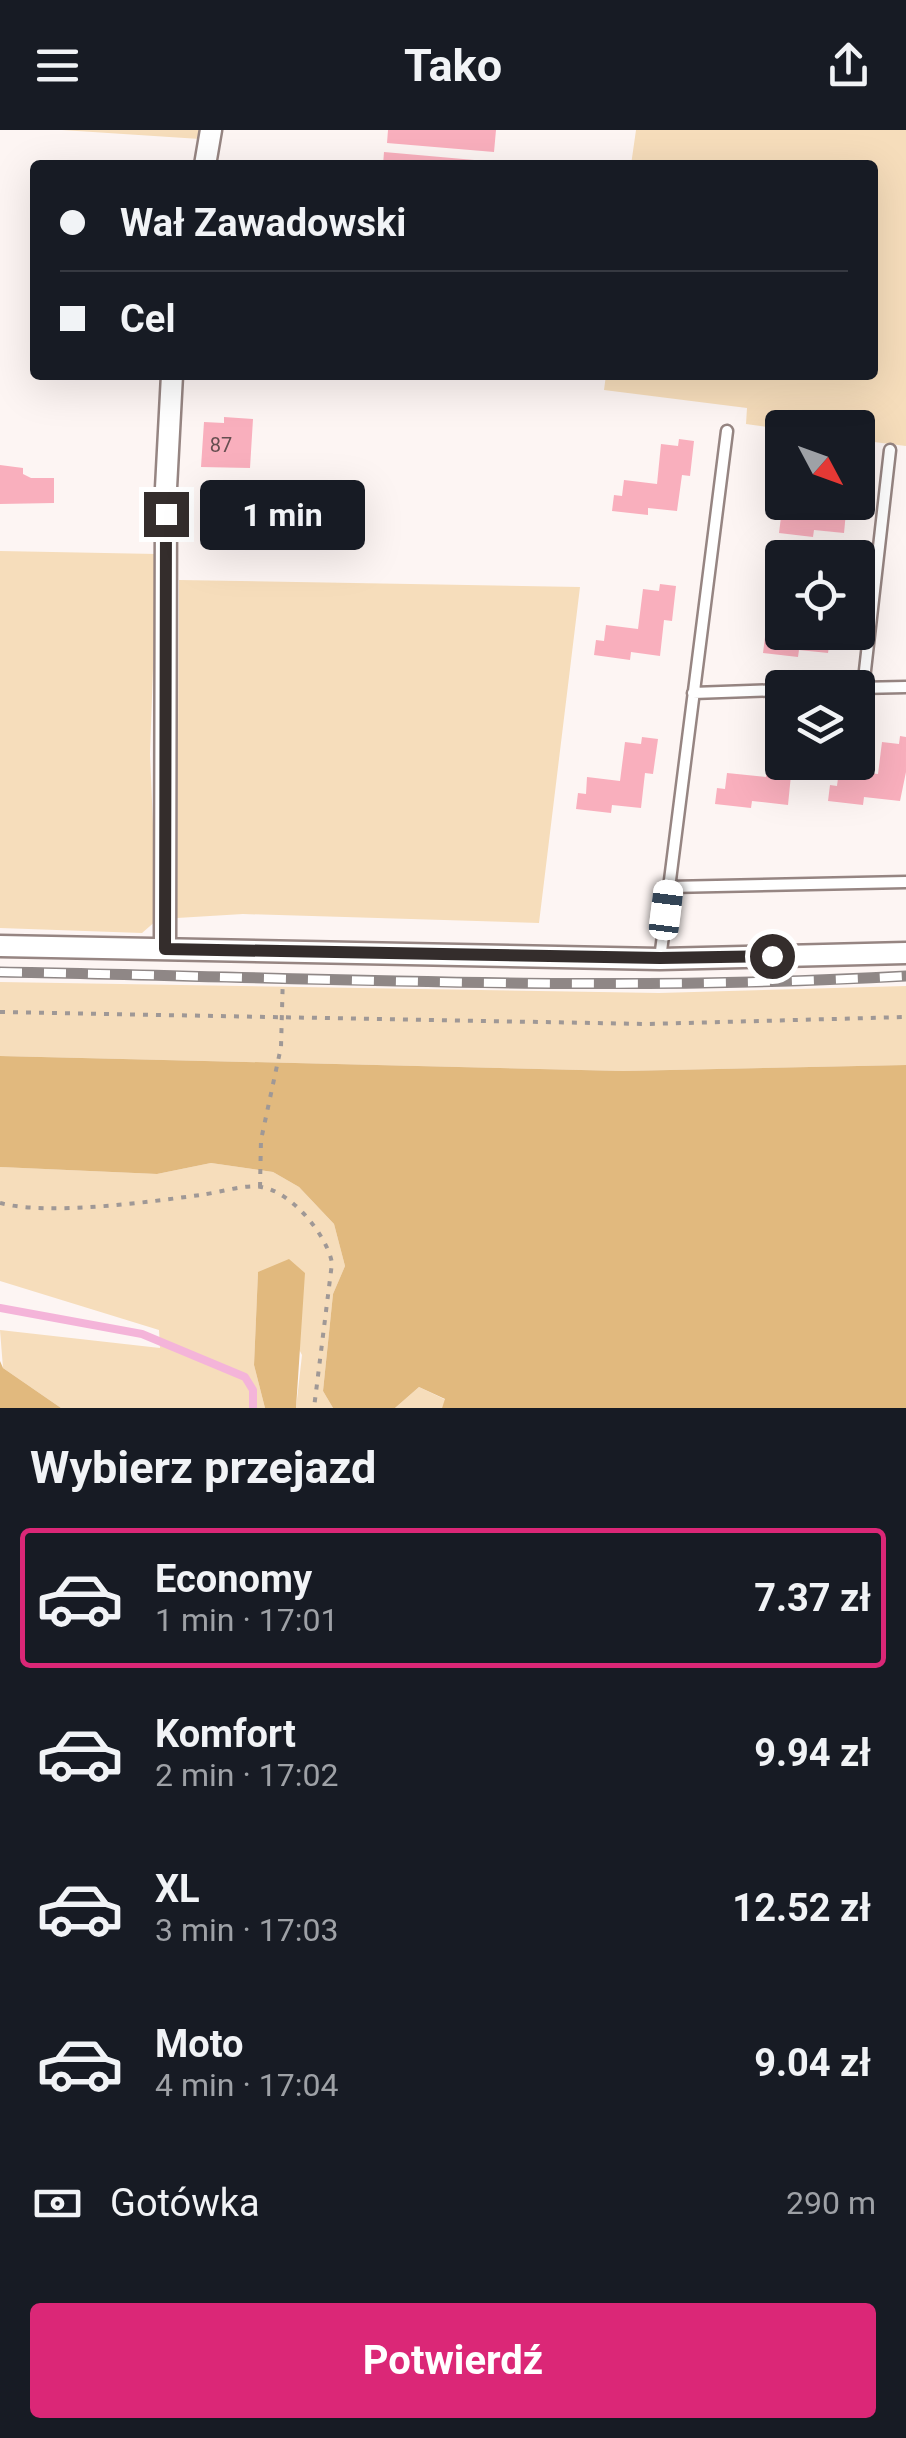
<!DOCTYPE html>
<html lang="pl">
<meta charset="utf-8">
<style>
body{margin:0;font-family:Roboto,sans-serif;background:#242831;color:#f1f3f6;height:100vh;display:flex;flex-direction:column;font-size:38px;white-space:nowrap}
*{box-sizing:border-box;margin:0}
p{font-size:32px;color:#9ea1a6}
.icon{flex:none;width:55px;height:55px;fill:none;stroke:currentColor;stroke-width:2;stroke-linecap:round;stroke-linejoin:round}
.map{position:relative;height:1278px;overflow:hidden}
.details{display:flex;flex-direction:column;background:#171b24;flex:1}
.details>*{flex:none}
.guide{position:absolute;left:30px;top:30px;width:848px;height:220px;border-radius:10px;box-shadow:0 10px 40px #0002;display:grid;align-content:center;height:220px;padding:0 30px;background:#171b24}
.needle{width:65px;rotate:131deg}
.fabs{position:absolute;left:765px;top:280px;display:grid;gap:20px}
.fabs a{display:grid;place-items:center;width:110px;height:110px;border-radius:10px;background:#171b24;box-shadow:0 10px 40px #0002;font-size:50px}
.end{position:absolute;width:45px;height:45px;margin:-22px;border:12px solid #342d2c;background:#fff;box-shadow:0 0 0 5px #fff}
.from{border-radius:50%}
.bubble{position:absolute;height:70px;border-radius:10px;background:#171b24;box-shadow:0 10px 40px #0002;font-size:32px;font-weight:700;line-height:70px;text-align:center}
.car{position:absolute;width:30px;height:60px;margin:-30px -15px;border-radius:12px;box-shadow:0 0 8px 2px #0007;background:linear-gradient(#fff 24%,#345 0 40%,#fff 0 76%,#345 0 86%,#fff 0)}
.guide b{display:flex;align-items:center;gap:35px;height:95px;font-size:38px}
.guide b+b{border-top:2px solid #363941}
.guide i{width:25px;height:25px;background:#f1f3f6}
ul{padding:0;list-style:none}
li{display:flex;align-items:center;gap:30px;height:140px;margin:0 20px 15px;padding:0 10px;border:5px solid transparent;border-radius:10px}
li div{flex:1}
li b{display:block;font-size:38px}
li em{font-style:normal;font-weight:700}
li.active{border-color:#db2777}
li>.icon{width:90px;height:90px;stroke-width:1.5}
h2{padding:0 30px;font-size:45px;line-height:120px}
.pay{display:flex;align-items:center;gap:25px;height:110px;padding:0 30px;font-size:38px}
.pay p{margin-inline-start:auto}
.action{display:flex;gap:20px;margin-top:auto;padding:20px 30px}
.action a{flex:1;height:115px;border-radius:10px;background:#db2777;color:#fff;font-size:40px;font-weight:700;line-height:115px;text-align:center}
header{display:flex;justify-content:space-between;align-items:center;height:130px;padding:0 30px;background:#171b24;font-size:45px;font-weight:700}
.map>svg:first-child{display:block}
</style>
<header><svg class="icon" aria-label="menu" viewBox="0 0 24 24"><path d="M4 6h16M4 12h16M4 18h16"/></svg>Tako<svg class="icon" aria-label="share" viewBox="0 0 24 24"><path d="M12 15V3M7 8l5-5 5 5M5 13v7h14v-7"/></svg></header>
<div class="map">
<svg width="906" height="1278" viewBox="0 0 906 1278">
<rect width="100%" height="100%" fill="#fdf5f3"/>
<!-- green -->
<path fill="#f6ddbb" d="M62,0h140l-2,9z
M636,0h270v316l-48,-6v-12l-76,1 -36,-5 1,-16 -143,-18 2,-15h266v-210h-241z
M0,421l157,3 -7,200 7,166 -15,13 -142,-5z
M179,450l401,7 -41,336 -296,-9 -66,4z
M0,852l659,11 247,-7v79l-283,6 -623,-15z
M211,1033l62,9 26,15 35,37 11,42 -12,28 -10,97 10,17h-37l6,-53 -44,-83 -4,93 11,43h-204l-58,-40 -3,-38 160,18 -1,-18 -159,-49v-114l157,7z
M419,1257l27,13 -4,8h-47z"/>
<!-- forest -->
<path fill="#e1b97e" d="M0,926l623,15 283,-6v343h-464l3,-9 -26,-12 -24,21h-62l-10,-17 10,-97 12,-28 -11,-42 -35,-37 -26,-15 -62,-9 -54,11 -157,-7z
M289,1129l16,14 -9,135h-31l-11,-43 4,-93z
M0,1231l3,7 58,40h-61z"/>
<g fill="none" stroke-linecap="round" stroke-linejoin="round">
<!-- stream -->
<path stroke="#f4b4d9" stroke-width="8" d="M0,1178l142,26 103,43 8,13v18"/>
</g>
<!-- building -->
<path fill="#f9afbd" d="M388,0h108l-2,22 -107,-9z
M384,22l113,10v3h-114z
M224,287l29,2 -3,49 -49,-1 3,-45 20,1z
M679,309l15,2 -4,35 -8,-1 -5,36 -29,-3v7l-36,-4 2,-16 8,1 2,-16 33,4 4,-40 17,2z
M0,335l23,3v6l8,4h23v25l-54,1z
M790,372h57l-3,31 -30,-3 -1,7 -34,-4 2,-16h7z
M660,454l16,2 -4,35 -8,-1 -4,36 -29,-4 -1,8 -36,-5 2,-15 8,1 2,-16 32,4 5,-40 16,2z
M775,492l7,1v9h49l-3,21 -29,-3 -1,7 -35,-4 2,-16 8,1z
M900,606l6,1v35l-6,29 -36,-4 -1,8 -35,-4 2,-16 7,1 2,-16 39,4 4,-32 17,2z
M642,607l16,2 -5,35 -8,-1 -4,35 -29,-3 -1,8 -35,-4 2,-16 8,1 1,-17 33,4 5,-39 16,2z
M770,615l12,1v16h19l-2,14 -8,-1 -3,30 -36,-4 -1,7 -36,-4 2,-16 8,1 2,-16 39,4z"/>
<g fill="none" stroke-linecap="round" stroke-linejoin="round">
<defs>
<path id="service" d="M858,558l48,-1
M863,558l27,-238
M693,563l89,-3
M669,757l237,-5
M660,829l67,-528"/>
<path id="minor" d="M205,35l6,-35
M0,816l660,13 246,-6
M165,819l1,-461 6,-113"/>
</defs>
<!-- service casing -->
<use href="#service" stroke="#968582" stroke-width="15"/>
<!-- minor casing -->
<use href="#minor" stroke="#968582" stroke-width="25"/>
<!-- path -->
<path stroke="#9f9896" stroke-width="4" stroke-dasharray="5 8" stroke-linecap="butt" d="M0,882l648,12 258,-7
M260,1057l1,-47 20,-93 2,-73
M0,1073c48,13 149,-1 200,-8 18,-2 44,-11 61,-8 30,4 66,48 71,76l-18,145"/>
<!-- service -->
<use href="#service" stroke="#fff" stroke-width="10"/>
<!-- minor -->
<use href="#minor" stroke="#fff" stroke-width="20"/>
<defs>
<path id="rail" d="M0,842c302,5 605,21 906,4"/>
</defs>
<!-- rail casing -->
<use href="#rail" stroke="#8f8786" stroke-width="11"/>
<!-- rail -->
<use href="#rail" stroke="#fff" stroke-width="8" stroke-dasharray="22" stroke-linecap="butt"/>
</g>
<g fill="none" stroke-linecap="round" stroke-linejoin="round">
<!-- route -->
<path stroke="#342d2c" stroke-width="12" d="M166,384l-1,435 495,9 112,-2"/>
</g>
<g text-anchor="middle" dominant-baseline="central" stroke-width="8" stroke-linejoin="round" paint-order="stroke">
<!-- number labels -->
<g font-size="20" fill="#654e50">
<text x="221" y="315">87</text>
</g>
</g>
</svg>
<div class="fabs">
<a><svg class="needle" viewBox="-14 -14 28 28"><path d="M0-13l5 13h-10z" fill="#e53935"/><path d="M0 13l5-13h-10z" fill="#9ea1a6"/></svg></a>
<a><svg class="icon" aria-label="locate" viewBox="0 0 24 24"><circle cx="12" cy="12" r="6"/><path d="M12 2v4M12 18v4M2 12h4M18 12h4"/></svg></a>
<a><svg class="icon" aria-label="layers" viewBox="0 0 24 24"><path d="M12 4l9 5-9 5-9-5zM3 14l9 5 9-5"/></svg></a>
</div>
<i class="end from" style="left:772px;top:826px"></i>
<i class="end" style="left:166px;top:384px"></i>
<div class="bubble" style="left:200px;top:350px;width:165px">1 min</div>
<i class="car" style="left:666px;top:780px;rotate:7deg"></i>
<div class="guide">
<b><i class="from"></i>Wał Zawadowski</b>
<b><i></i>Cel</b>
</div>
</div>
<section class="details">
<h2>Wybierz przejazd</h2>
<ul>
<li class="active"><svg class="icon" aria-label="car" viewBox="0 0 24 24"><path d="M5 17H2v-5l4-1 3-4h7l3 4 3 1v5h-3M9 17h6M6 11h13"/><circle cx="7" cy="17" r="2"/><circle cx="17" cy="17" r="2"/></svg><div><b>Economy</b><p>1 min · 17:01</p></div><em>7.37 zł</em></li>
<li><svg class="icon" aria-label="car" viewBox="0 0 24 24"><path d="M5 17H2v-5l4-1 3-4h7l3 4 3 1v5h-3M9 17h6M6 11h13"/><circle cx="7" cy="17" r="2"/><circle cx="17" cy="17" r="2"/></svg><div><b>Komfort</b><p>2 min · 17:02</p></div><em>9.94 zł</em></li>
<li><svg class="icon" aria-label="car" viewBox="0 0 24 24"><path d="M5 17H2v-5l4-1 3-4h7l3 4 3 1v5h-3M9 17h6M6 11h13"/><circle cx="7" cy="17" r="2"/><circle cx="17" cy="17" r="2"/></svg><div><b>XL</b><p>3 min · 17:03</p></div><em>12.52 zł</em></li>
<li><svg class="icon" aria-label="car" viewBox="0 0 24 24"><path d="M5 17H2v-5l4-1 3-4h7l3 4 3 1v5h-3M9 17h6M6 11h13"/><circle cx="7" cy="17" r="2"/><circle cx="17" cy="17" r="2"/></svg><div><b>Moto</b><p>4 min · 17:04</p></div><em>9.04 zł</em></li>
</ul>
<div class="pay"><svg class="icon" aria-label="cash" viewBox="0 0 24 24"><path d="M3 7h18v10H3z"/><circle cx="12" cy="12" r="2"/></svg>Gotówka<p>290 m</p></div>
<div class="action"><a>Potwierdź</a></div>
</section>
